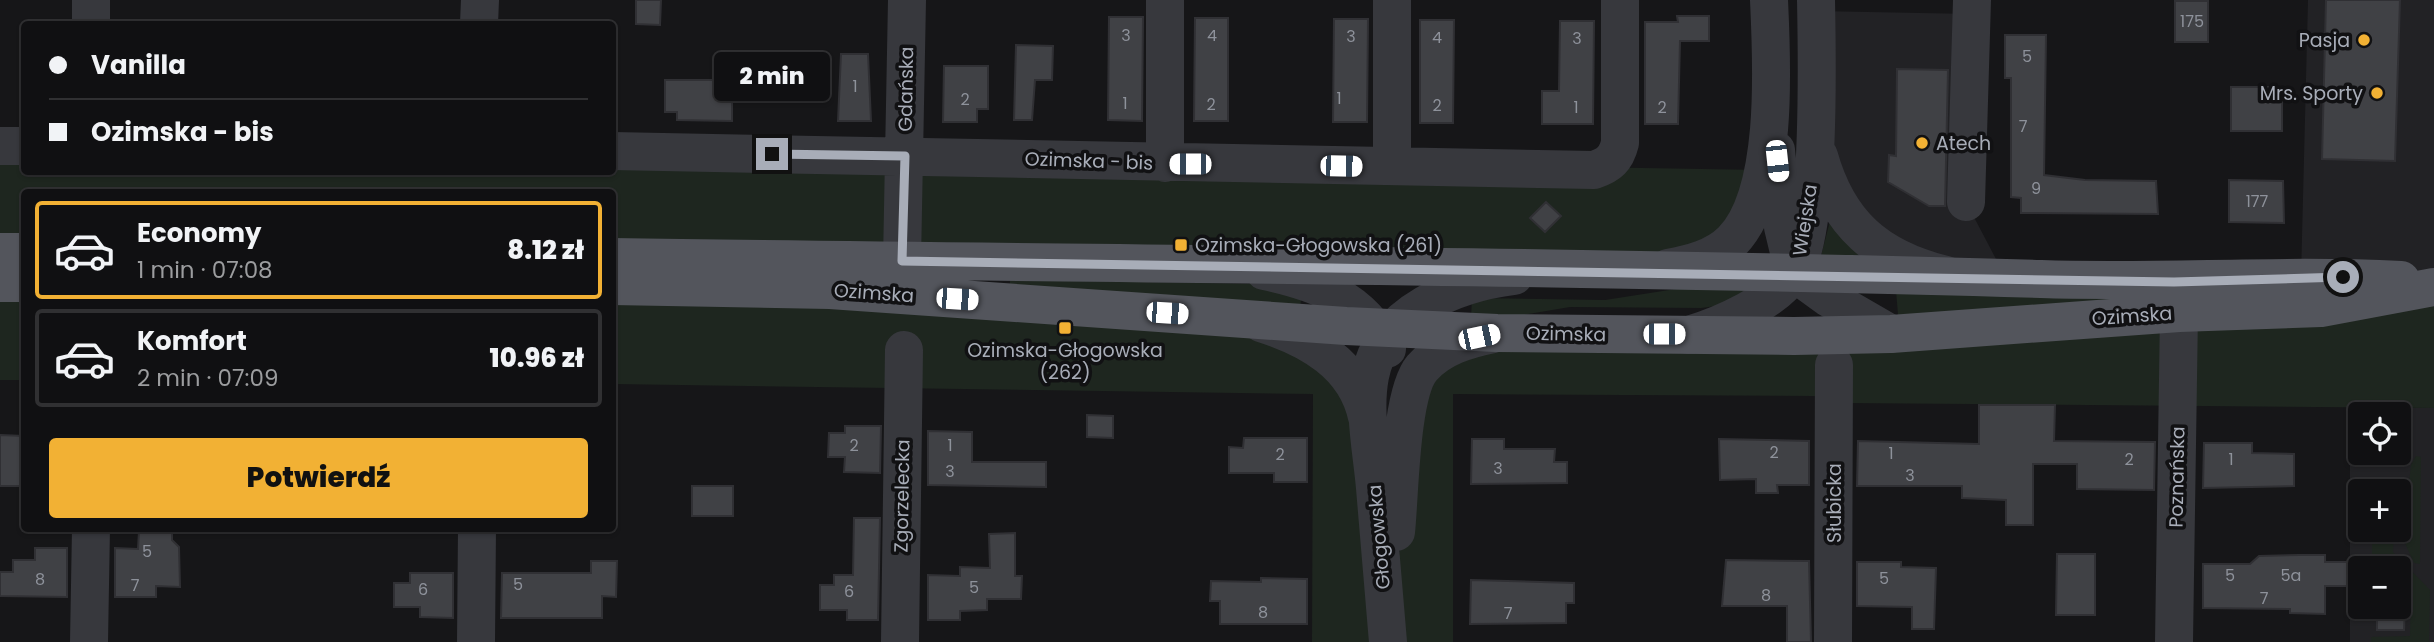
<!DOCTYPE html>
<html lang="pl">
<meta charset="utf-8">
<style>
body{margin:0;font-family:Poppins,sans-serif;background:#1e1e20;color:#f1f3f6;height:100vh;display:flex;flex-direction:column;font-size:26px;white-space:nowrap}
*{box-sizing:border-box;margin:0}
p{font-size:23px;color:#9c9d9f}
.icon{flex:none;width:38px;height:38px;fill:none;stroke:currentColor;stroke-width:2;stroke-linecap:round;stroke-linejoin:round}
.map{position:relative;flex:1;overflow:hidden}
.side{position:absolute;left:21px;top:189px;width:595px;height:343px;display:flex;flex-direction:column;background:#101012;border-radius:7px;box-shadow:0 2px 5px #0004,0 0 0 2px #303032}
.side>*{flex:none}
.top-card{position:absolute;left:21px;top:21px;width:595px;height:154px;border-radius:7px;box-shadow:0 2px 5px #0004,0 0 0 2px #303032;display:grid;align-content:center;height:154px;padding:0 28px;background:#101012}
.controls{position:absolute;left:2348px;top:402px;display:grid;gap:14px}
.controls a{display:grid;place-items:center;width:63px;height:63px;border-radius:7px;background:#101012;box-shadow:0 2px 5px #0004,0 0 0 2px #303032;font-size:35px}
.end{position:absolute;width:32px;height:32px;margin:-16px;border:9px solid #a8adb8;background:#111;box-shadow:0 0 0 4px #111}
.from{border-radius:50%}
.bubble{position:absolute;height:49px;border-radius:7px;background:#101012;box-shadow:0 2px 5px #0004,0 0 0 2px #303032;font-size:23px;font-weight:800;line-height:49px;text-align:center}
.car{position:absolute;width:21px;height:42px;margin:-21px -10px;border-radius:9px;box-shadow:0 0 5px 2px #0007;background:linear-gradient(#fff 24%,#345 0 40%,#fff 0 76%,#345 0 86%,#fff 0)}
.top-card b{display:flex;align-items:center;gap:24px;height:66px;font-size:26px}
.top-card b+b{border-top:2px solid #303032}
.top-card i{width:18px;height:18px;background:#f1f3f6}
ul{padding:12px 0 0;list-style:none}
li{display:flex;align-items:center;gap:21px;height:98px;margin:0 14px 10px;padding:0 14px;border:4px solid #303032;border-radius:7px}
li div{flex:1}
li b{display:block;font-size:26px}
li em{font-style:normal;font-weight:800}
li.current{border-color:#f2b134}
li>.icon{width:63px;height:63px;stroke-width:1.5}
.cta{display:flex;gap:14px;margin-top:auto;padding:14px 28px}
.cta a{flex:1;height:80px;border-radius:7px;background:#f2b134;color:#111;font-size:28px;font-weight:800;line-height:80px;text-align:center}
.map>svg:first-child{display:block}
</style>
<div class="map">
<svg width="2434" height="642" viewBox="0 0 2434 642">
<rect width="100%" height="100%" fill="#161618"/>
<!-- built -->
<path fill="#222225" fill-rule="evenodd" d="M2308,0h126v283l-133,-6z
M1817,11l155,3 -6,188 40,76h-48l-118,-71z
M2350,408h84v234h-84zM2361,415h38v38h-38zM2361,492h38v38h-38zM2361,569h38v38h-38z"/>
<!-- green -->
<path fill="#1e261f" d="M0,146h24v26h588l1,-21 1149,19 -56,88 -1093,-1 -1,-65h-588v60h-24z
M1830,221l33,34 -42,1z
M1010,280l251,4 41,5 -2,21 -290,-25z
M0,283h24v97h-24z
M613,286l633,32 99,53 43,266 30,-222 25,-49 35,-15 956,-64v121l-591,-5 -29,-7 -361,-2v248h-141l1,-248 -700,-10z
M1682,288h65l-2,6 -29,12 -15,2 -131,-1 -65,11h-34l1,-20 133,2z
M1896,290l270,9 -268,16z
M2416,456l5,1 -1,107 -6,-1 -11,-24 8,-74z
M2372,530h22l-1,22 37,38 -1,52h-58v-5l39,-1 1,-44 -12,-1v-22h-27z"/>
<!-- building -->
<path fill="#404145" stroke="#303034" stroke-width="2" d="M636,0h25l-1,25 -24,-1z
M2326,0h74l-5,161 -73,-2z
M2175,1h33v41h-33z
M1677,16h32v25h-29l-2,83h-33v-102h33z
M1109,17h34l-1,104 -34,-1z
M1195,18h33v103h-34z
M1334,19h34l-1,103h-34z
M1420,20h34l-1,103h-33z
M1560,21h34l-1,103h-51v-33h17z
M2005,35h41l-2,140 41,5 71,1 2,33 -137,-1v-15l-10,-1v-119h-6z
M1016,45l37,1 -1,34h-17l-3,40h-18z
M841,54h27l3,67h-33z
M944,66h44v43h-11v13h-34z
M1897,69l51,1 -3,136h-16l-41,-24 1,-27 7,1z
M665,80h67v41l-55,-1v-8h-12z
M2231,87h51v44h-51z
M2229,180l54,1 1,42 -55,-1z
M1546,202l15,14 -16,16 -15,-14z
M1979,405h76l-1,36 101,1 -1,48 -77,-1v-25h-44v61h-27v-25l-44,-2v-12h-105l1,-45 121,3z
M1087,415l26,1v22l-26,-1z
M845,426h36l-1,47 -36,-1 1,-15h-17l1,-24h16z
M928,431l44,1v30h74v25l-118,-2z
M0,435l24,1v50h-24z
M1244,438h63v44h-33v-9h-45v-26l14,1z
M1472,439h32v10h51l-1,13h13v21l-96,1z
M1719,439l90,2v44h-32l1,8h-22v-14l-36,1z
M2204,443h48v10l42,1v32l-91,2z
M692,486h41v30h-41z
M854,518h26l-2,102h-31v-10h-27v-25h14v-10h19z
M139,531h33v9l7,7 1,40 -24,-1v11h-41v-49l23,1z
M1015,533v43h7l-1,23h-34v11l-27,1v9h-32v-45l32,1v-9l30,1 -1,-34z
M35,548h32v49l-67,-1v-24h13v-12h22z
M2057,554h38v61h-39z
M2299,555h26v7h25v24h-25v28l-35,-1v-4l-87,-1v-44h47l9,-8z
M1726,560l83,1 2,81h-24v-36h-65z
M591,561h26l-1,36 -14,-1v22h-101l1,-45h89z
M1857,562h44v5l35,1 -2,61h-22v-22l-55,-1z
M410,573h43v45l-33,-1v-10h-26v-24h16z
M1261,578l46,1v45h-87v-23h-10l1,-20 50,1z
M1471,580l103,3v20h-8v20l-96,1z
M2377,607h28l-1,23h-27z"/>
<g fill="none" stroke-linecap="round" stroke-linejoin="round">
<!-- minor -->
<path stroke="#37383d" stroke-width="38" d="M1165,0v163
M91,24v-24
M479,24l1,-24
M0,146h24
M1776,150l7,77 11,46 33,24 64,37
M612,151l982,19c15,-5 22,-11 26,-27v-143
M1819,156c19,68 58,102 127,119
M1392,166v-166
M1966,202l6,-202
M902,261l5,-261
M1668,268c22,-4 47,-10 64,-27 47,-48 40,-177 37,-241
M1264,271c52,11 98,27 123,78
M1261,323c48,15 95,41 106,94
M1689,335c33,-10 86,-33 105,-63 27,-39 23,-218 22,-272
M1396,532c4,-37 4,-138 26,-164 18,-21 46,-29 71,-34
M89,642l2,-114
M476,642l1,-114
M900,642l4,-292
M1388,642c-4,-51 -9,-103 -13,-154 -3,-36 -12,-76 -5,-112 12,-64 87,-93 144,-100
M1833,642l1,-277
M2174,642l5,-329"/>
<!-- major -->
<path stroke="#53555c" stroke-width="38" d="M0,252h24
M612,257c477,7 953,8 1429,22 120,4 240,-5 360,1
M0,283h24
M612,286l218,4 516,36 151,7 297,3 97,-2 288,-21 142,-5 113,-21"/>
</g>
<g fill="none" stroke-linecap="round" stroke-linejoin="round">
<!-- route -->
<path stroke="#a8adb8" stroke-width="9" d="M772,154l133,2 -3,105 1272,21 169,-5"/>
</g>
<!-- markers -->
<g fill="#f2b134" stroke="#111113" stroke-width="2.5">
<circle cx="2364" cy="40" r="7"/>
<circle cx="2377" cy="93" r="7"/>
<circle cx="1922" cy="143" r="7"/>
<rect x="1174" y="238" width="14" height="14" rx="3.5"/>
<rect x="1058" y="321" width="14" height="14" rx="3.5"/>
</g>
<g text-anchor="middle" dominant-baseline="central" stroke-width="7" stroke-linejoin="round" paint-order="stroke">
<!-- number labels -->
<g font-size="16" fill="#8e929b">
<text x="2192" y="21">175</text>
<text x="1126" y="35">3</text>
<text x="1212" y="35">4</text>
<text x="1351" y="36">3</text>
<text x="1437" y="37">4</text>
<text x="1577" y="38">3</text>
<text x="2027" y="56">5</text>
<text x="855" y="86">1</text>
<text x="1339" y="98">1</text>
<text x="965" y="99">2</text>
<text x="1125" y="103">1</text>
<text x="1211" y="104">2</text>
<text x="1437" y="105">2</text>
<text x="1576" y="107">1</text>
<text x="1662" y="107">2</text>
<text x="2023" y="126">7</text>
<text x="2036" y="188">9</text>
<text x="2257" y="201">177</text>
<text x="854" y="445">2</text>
<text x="950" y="445">1</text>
<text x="1774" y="452">2</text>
<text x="1891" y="453">1</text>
<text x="1280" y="454">2</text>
<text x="2129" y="459">2</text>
<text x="2231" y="459">1</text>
<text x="1498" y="468">3</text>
<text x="950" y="471">3</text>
<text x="1910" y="475">3</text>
<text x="147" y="551">5</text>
<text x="2230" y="575">5</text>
<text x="2291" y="575">5a</text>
<text x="1884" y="578">5</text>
<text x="40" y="579">8</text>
<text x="518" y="584">5</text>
<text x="135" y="585">7</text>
<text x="974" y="587">5</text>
<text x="423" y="589">6</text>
<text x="849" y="591">6</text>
<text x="1766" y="595">8</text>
<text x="2264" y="598">7</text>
<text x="1263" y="612">8</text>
<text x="1508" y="613">7</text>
</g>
<!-- poi labels -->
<g font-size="19" fill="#a8adb8" stroke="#111113" text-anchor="end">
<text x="2350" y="40">Pasja</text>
<text x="2363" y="93">Mrs. Sporty</text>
<text x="1936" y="143" text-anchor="start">Atech</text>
<text x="1195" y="245" text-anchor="start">Ozimska-Głogowska (261)</text>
<text x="1065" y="350" text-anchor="middle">Ozimska-Głogowska<tspan x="1065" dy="22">(262)</tspan></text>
</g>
<!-- street labels -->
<g font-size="19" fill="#a8adb8" stroke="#111113">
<text transform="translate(906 89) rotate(-89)">Gdańska</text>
<text transform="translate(1089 161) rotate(2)">Ozimska - bis</text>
<text transform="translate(1805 220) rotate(-81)">Wiejska</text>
<text transform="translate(874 293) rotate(4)">Ozimska</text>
<text transform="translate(2132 316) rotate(-4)">Ozimska</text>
<text transform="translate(1566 334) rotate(1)">Ozimska</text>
<text transform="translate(2177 477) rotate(-89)">Poznańska</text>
<text transform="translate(902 496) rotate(-89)">Zgorzelecka</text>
<text transform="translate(1834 503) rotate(-90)">Słubicka</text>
<text transform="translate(1379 537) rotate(-95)">Głogowska</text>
</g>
</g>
</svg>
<div class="controls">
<a><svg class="icon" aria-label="locate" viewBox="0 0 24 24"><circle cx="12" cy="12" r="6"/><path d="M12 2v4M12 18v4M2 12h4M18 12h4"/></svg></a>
<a>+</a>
<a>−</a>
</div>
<i class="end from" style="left:2343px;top:277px"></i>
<i class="end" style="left:772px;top:154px"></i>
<div class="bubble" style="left:714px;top:52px;width:116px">2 min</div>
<i class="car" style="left:1777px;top:161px;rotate:174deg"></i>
<i class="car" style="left:1190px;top:164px;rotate:270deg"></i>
<i class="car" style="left:1341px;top:166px;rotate:91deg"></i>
<i class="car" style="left:957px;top:299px;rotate:94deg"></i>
<i class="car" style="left:1167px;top:313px;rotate:94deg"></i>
<i class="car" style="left:1664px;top:334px;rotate:90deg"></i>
<i class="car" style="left:1479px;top:337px;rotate:78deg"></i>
<div class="top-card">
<b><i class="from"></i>Vanilla</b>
<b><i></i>Ozimska - bis</b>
</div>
<section class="side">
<ul>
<li class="current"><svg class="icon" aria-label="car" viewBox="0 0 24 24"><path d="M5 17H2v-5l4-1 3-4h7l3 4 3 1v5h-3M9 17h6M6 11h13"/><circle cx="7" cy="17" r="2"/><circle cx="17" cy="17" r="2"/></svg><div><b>Economy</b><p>1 min · 07:08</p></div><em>8.12 zł</em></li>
<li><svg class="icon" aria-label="car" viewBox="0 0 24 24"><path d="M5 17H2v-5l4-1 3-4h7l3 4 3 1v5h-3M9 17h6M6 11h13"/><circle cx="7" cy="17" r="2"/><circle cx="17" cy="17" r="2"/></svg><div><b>Komfort</b><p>2 min · 07:09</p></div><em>10.96 zł</em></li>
</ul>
<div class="cta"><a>Potwierdź</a></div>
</section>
</div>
